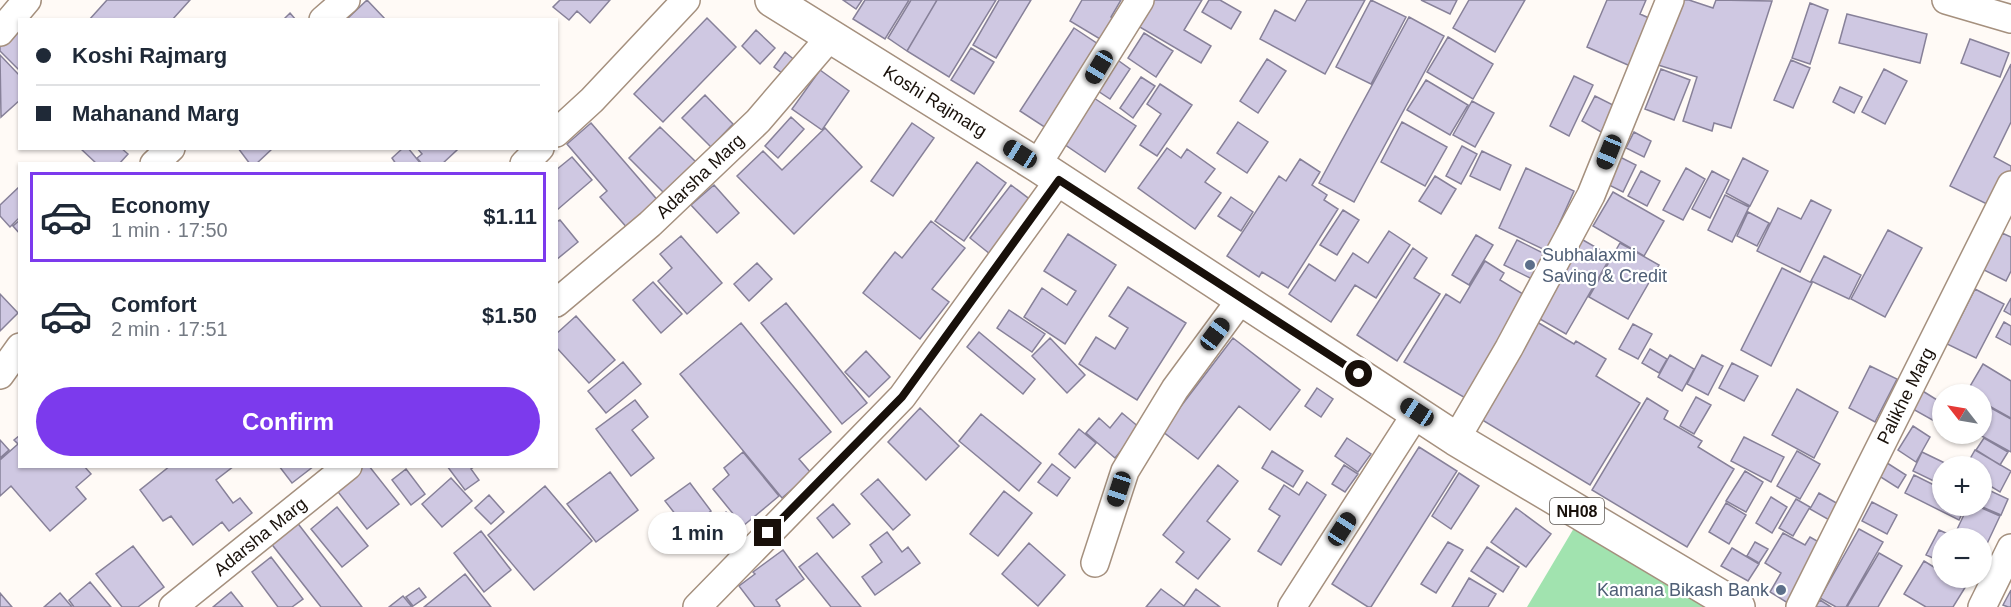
<!DOCTYPE html>
<meta charset="utf-8">
<style>
body{margin:0;font-family:Arial,sans-serif;background:#f6f6f7;color:#1f2937;height:100vh;display:flex;flex-direction:column;font-size:22px;white-space:nowrap}
*{box-sizing:border-box;margin:0}
p{font-size:20px;color:#747a83}
.icon{flex:none;width:33px;height:33px;fill:none;stroke:currentColor;stroke-width:2;stroke-linecap:round;stroke-linejoin:round}
.map{position:relative;flex:1;overflow:hidden}
.sheet{position:absolute;left:18px;top:162px;width:540px;height:306px;display:flex;flex-direction:column;background:#fff;border-radius:0px;box-shadow:0 2px 4px #0004}
.sheet>*{flex:none}
.guide{position:absolute;left:18px;top:18px;width:540px;height:132px;border-radius:0px;box-shadow:0 2px 4px #0004;display:grid;align-content:center;height:132px;padding:0 18px;background:#fff}
.needle{width:39px;rotate:301deg}
.controls{position:absolute;left:1932px;top:384px;display:grid;gap:12px}
.controls a{display:grid;place-items:center;width:60px;height:60px;border-radius:50%;background:#fff;box-shadow:0 2px 4px #0004;font-size:30px}
.end{position:absolute;width:27px;height:27px;margin:-14px;border:8px solid #18100a;background:#fff;box-shadow:0 0 0 3px #fff}
.from{border-radius:50%}
.bubble{position:absolute;height:42px;border-radius:21px;background:#fff;box-shadow:0 2px 4px #0004;font-size:20px;font-weight:700;line-height:42px;text-align:center}
.car{position:absolute;width:18px;height:36px;margin:-18px -9px;border-radius:8px;box-shadow:0 0 4px 2px #0007;background:linear-gradient(#222 24%,#8ab4d8 0 40%,#222 0 76%,#8ab4d8 0 86%,#222 0)}
.guide b{display:flex;align-items:center;gap:21px;height:57px;font-size:22px}
.guide b+b{border-top:2px solid #e0e1e3}
.guide i{width:15px;height:15px;background:#1f2937}
ul{padding:10px 0 0;list-style:none}
li{display:flex;align-items:center;gap:18px;height:90px;margin:0 12px 9px;padding:0 6px;border:3px solid transparent;border-radius:0px}
li div{flex:1}
li b{display:block;font-size:22px}
li em{font-style:normal;font-weight:700}
li.current{border-color:#7c3aed}
li>.icon{width:54px;height:54px;stroke-width:1.5}
.primary-button{display:flex;gap:12px;margin-top:auto;padding:12px 18px}
.primary-button a{flex:1;height:69px;border-radius:36px;background:#7c3aed;color:#fff;font-size:24px;font-weight:700;line-height:69px;text-align:center}
.map>svg:first-child{display:block}
</style>
<div class="map">
<svg width="2011" height="607" viewBox="0 0 2011 607">
<rect width="100%" height="100%" fill="#fffaf6"/>
<!-- green -->
<path fill="#a1e3af" d="M1574,528l133,79h-180z"/>
<!-- building -->
<path fill="#cfc8e2" stroke="#878199" stroke-width="1.5" d="M107,0h83l-18,20h-83z
M367,0l19,20h-40z
M560,0h50l-20,23 -13,-12 -8,9 -16,-13z
M843,0h19l-6,9z
M865,0h44l-24,39 -32,-20z
M911,0h26l-30,51 -19,-13z
M937,0h59l-47,77 -42,-26z
M999,0h32l-35,58 -23,-13z
M1082,0h39l-10,17 7,4 -13,21 -35,-21z
M1153,0h49l-18,30 27,16 -10,17 -63,-37z
M1209,0h11l21,12 -10,17 -29,-17z
M1307,0h58l-40,74 -65,-35 15,-29 20,11z
M1371,0l35,17 -35,67 -35,-17z
M1421,0h36l-7,14z
M1469,0h56l-30,52 -42,-24z
M1607,0h39l-6,14 18,8 -21,47 -50,-22z
M1679,0h10l24,8 3,-8 56,1 -41,127 -17,-5 -2,8 -29,-10 14,-44 -39,-12z
M1810,3l18,7 -18,54 -18,-6z
M290,13l6,7h-13z
M1847,14l80,20 -7,29 -81,-20z
M1409,17l35,19 -90,166 -35,-19z
M707,18l29,29 -73,75 -29,-28z
M20,22v49l-20,-20v-9z
M1074,28l27,18 -55,82 -26,-17z
M756,30l19,18 -15,16 -18,-18z
M1144,33l29,18 -17,26 -28,-19z
M1448,37l45,27 -20,35 -46,-27z
M1970,39l39,14 -9,24 -39,-14z
M971,48l23,14 -20,32 -23,-14z
M785,52l12,10 -11,14 -12,-9z
M0,55l20,21v24l-19,17z
M1112,56l18,13 -20,30 -18,-12z
M1267,59l19,12 -28,42 -18,-12z
M1791,60l19,8 -17,40 -19,-8z
M2011,64v58l-17,35 17,9v4l-18,37 -43,-21z
M1661,69l29,11 -16,40 -29,-11z
M1884,69l23,12 -22,43 -23,-12z
M820,70l29,21 -27,39 -30,-21z
M1574,76l19,9 -24,51 -19,-10z
M1141,77l14,9 -22,32 -13,-10z
M1426,80l42,25 -18,30 -43,-25z
M1160,84l32,21 -35,51 -17,-11 21,-31 -14,-10z
M1840,87l22,10 -8,16 -21,-11z
M705,95l28,29 -22,23 -29,-29z
M1091,96l45,30 -31,46 -44,-30z
M1595,96l20,10 -14,26 -19,-11z
M1472,101l22,12 -19,34 -22,-12z
M791,117l13,12 -26,29 -13,-12z
M1238,122l30,20 -21,31 -30,-20z
M1402,122l45,25 -22,39 -44,-24z
M591,123l69,80 -31,27 -29,-33 7,-6 -40,-47z
M912,123l22,15 -41,58 -22,-15z
M660,127l36,35 -31,32 -36,-36z
M825,128l37,39 -68,67 -57,-58 26,-25 19,19z
M1634,132l17,9 -7,16 -18,-9z
M1462,146l15,8 -16,30 -15,-8z
M80,148h41l7,6 -9,10h-22z
M238,148h35l-17,16h-6z
M403,148h5l13,16h-25l-4,-6z
M417,148h39l1,2 -15,14h-20l-5,-6 5,-4z
M1167,148l14,10 6,-9 28,20 -10,13 16,11 -26,36 -57,-41z
M1482,151l29,14 -11,25 -30,-14z
M1618,156l18,9 -13,27 -18,-9z
M572,157l20,23 -35,30 -1,-40z
M1743,158l25,13 -18,35 -24,-13z
M1300,159l20,13 -8,13 15,10 -3,5 14,9 -50,79 -26,-16 -3,5 -32,-21 52,-80 7,5z
M977,162l29,21 -42,58 -29,-20z
M1526,168l48,23 -27,60 -48,-23z
M1686,168l19,11 -22,41 -20,-10z
M1641,171l19,10 -13,25 -19,-10z
M1712,171l17,9 -19,38 -18,-9z
M1435,176l21,13 -15,25 -22,-13z
M714,185l25,28 -22,20 -26,-28z
M1011,185l21,16 -42,53 -20,-16z
M20,186v31l-10,10 -10,-11v-11z
M1613,192l51,29 -20,35 -51,-30z
M1725,195l24,12 -17,35 -24,-12z
M1231,197l22,15 -12,19 -23,-15z
M1811,200l20,10 -31,62 -43,-21 21,-43 23,11z
M1343,210l16,10 -22,35 -17,-10z
M1748,212l21,11 -12,23 -20,-10z
M20,220v14l-7,-8z
M560,220l18,22 -22,18v-38z
M931,221l34,27 -33,41 17,13 -29,37 -57,-46 32,-41 7,6z
M1888,230l34,18 -37,69 -34,-18z
M1389,231l21,14 -34,53 -21,-13 -24,37 -42,-28 20,-30 26,17 18,-28 15,10z
M2002,233l9,4v34l-5,10 -22,-11z
M1068,234l48,31 -51,79 -41,-27 18,-29 25,17 9,-14 -32,-20z
M1476,235l17,10 -24,40 -17,-10z
M681,236l41,47 -35,31 -29,-33 14,-13 -12,-14z
M1576,236l35,20 -45,78 -33,-19z
M1517,240l28,14 -13,25 -28,-14z
M1620,243l39,22 -31,54 -39,-22z
M1413,248l14,10 -13,20 26,16 -43,67 -40,-26z
M1824,256l37,19 -12,24 -38,-18z
M1485,261l19,12 -4,7 28,17 -61,102 -63,-37 42,-68 14,9z
M757,263l15,16 -23,22 -15,-17z
M1782,268l30,15 -41,83 -30,-16z
M653,282l29,32 -21,19 -28,-33z
M1128,287l58,36 -49,77 -58,-36 17,-27 19,12 13,-21 -19,-12z
M1975,289l29,15 -28,54 -29,-14z
M0,294l18,19 -18,18z
M2011,298v17l-7,-4z
M786,303l81,100 -25,21 -81,-101z
M1009,310l36,24 -13,18 -35,-24z
M576,316l39,44 -26,23 -33,-36v-13z
M1537,322l37,22 2,-3 30,18 -10,17 44,27 -50,82 -111,-67z
M2004,322l7,4v19l-15,-8z
M741,323l90,109 -32,27 12,14 -29,25 -102,-124z
M1633,324l19,10 -14,25 -19,-10z
M979,332l56,47 -12,15 -56,-47z
M1050,338l35,37 -18,18 -35,-37z
M1233,338l67,52 -30,40 -31,-24 -41,53 -36,-28z
M1650,349l17,10 -8,14 -17,-10z
M866,351l24,26 -21,20 -24,-25z
M1670,355l24,14 -12,22 -24,-14z
M1702,355l21,11 -15,29 -21,-11z
M623,362l18,22 -35,29 -18,-22z
M1732,363l26,13 -14,25 -25,-13z
M1983,364l28,17v37l-29,-16v-8l-16,-1z
M1870,366l27,13 -22,43 -26,-14z
M1317,388l16,11 -12,18 -16,-11z
M1797,389l41,23 -24,46 -42,-23z
M1921,390l21,13v7l-6,12 -25,-14z
M1696,397l15,8 -17,29 -14,-8z
M1647,398l21,13 -4,8 38,22 -4,6 36,22 -47,78 -95,-57z
M635,400l13,17 -16,13 22,28 -23,18 -35,-47z
M1982,403l29,16v33l-33,-18h4z
M920,408l39,38 -33,34 -38,-38z
M1122,413l18,15 -25,30 -29,-25 13,-15 11,10z
M981,414l60,49 -22,28 -60,-50z
M1913,426l17,11 -14,25 -18,-12z
M1079,429l17,14 -21,25 -16,-14z
M20,435v31h64l7,8 -15,13 10,12 -36,32 -39,-45 -11,10v-36l18,-16 -4,-4z
M1744,437l40,20 -13,25 -40,-21z
M1347,438l24,16 -13,18 -23,-16z
M1984,438l24,14 -8,13 -24,-15z
M0,440l9,10 -9,8z
M1419,447l38,24 -86,136h-3l-36,-23z
M1975,450l36,21 -11,21 -18,-11v-15h-16z
M1272,451l31,20 -10,16 -31,-19z
M1797,451l23,13 -20,35 -23,-13z
M743,452l36,44 -36,30 -30,-37 16,-14 -5,-7z
M1922,452l29,14h-9v19l-29,-14z
M1884,461l22,14 -8,13 -22,-14z
M1052,464l18,14 -13,18 -19,-14z
M1218,465l20,16 -31,40 23,18 -32,40 -22,-17 8,-10 -21,-17z
M1344,465l14,9 -13,18 -13,-8z
M170,466h64l-18,14 17,23 7,-5 12,15 -23,18 -7,-9 -29,23 -22,-29 -8,5 -23,-31z
M279,466h35l-22,17z
M363,466h6l30,38 -32,25 -32,-41z
M447,466h28l-4,3 8,11 -14,10z
M406,469l19,25 -14,11 -19,-25z
M1745,471l18,11 -17,30 -20,-11z
M610,472l28,38 -42,32 -29,-38z
M1459,473l20,13 -28,43 -19,-13z
M1914,475l28,14v17h24l-7,14 -54,-27z
M451,478l21,23 -30,26 -20,-23z
M878,479l32,36 -17,15 -32,-36z
M1307,482l19,13 -45,70 -23,-14 22,-35 -11,-7 15,-24 15,10z
M690,483l21,28 -24,18 -22,-28z
M545,486l47,55 -58,49 -46,-55z
M1982,487l26,12 -7,16 -21,-9h2z
M1004,491l28,22 -34,43 -28,-22z
M1819,493l21,12 -9,16 -21,-12z
M489,495l15,17 -13,12 -16,-16z
M1771,497l16,10 -15,26 -16,-10z
M1796,499l14,8 -17,29 -14,-8z
M1872,502l25,13 -10,19 -25,-13z
M1726,503l20,12 -17,29 -20,-12z
M833,504l17,20 -17,14 -16,-20z
M1968,506h9l23,10 -16,34 -2,-1v-11h-23l-5,-2z
M337,507l31,39 -26,21 -31,-38z
M1516,508l35,26 -25,33 -35,-25z
M726,512l17,20 -17,14 -16,-19z
M296,521l66,86h-41l-51,-65z
M1859,529l24,13 -37,65h-10l-16,-9z
M1939,530l18,8h-15v24l-16,-7z
M481,531l30,39 -27,22 -30,-39z
M887,532l15,20 6,-5 12,16 -45,32 -13,-18 20,-15 -12,-17z
M1783,533l22,12 5,-8 16,9 -35,59 -21,-13 11,-19 -16,-10z
M1448,542l15,8 -27,43 -15,-9z
M1755,542l13,7 -9,14 -12,-7z
M1029,543l36,32 -27,31 -36,-32z
M133,546l31,41 -26,20h-16l-26,-33z
M1487,547l32,20 -16,25 -32,-21z
M1732,548l27,16 -11,17 -27,-15z
M783,550l21,29 -28,21 4,6 -1,1h-24l-16,-21 16,-12 -2,-2z
M817,553l44,54h-30l-32,-40z
M1879,553l23,13 -24,41h-31z
M271,557l32,42 -11,8h-14l-26,-35z
M1924,561l18,11v6h10l14,8 -13,21h-27l-22,-13z
M465,574l26,33h-67z
M1469,578l27,16 -8,13h-36z
M90,582l21,25h-37l-5,-7z
M419,588l7,9 -13,9 -7,-9z
M1161,589l23,17 12,-17 24,18h-74z
M2011,590v17h-3l-5,-2z
M231,592l12,15h-30z
M0,593l12,14h-12z
M60,593l12,14h-28z
M403,596l9,11h-23z
M1820,600l11,7h-16z"/>
<g fill="none" stroke-linecap="round" stroke-linejoin="round">
<defs>
<g id="minor">
<path d="M1946,0l65,19"/>
<path d="M323,20l23,-20"/>
<path d="M0,32l27,-32"/>
<path d="M556,133l36,-33 94,-100"/>
<path d="M154,164l17,-16"/>
<path d="M524,164l16,-16"/>
<path d="M1037,165l103,-165"/>
<path id="s1" d="M556,303l94,-79 108,-103 73,-85"/>
<path d="M0,375l20,-28"/>
<path d="M1456,439l53,-91 82,-153 79,-195"/>
<path d="M1095,563l30,-92 50,-82 67,-91"/>
<path id="s2" d="M173,607l175,-141"/>
<path d="M697,607l205,-210 157,-217"/>
<path d="M1292,607l125,-195"/>
<path id="s3" d="M1800,607l211,-422"/>
<path d="M1982,607l29,-59"/>
</g>
<g id="primary">
<path id="s4" d="M772,0l265,165 419,274 282,168"/>
</g>
</defs>
<!-- minor casing -->
<use href="#minor" stroke="#a5907e" stroke-width="30"/>
<!-- primary casing -->
<use href="#primary" stroke="#a5907e" stroke-width="36"/>
<!-- minor -->
<use href="#minor" stroke="#fff" stroke-width="27"/>
<!-- primary -->
<use href="#primary" stroke="#fff" stroke-width="33"/>
</g>
<g fill="none" stroke-linecap="round" stroke-linejoin="round">
<!-- route -->
<path stroke="#18100a" stroke-width="8" d="M768,533l134,-136 157,-217 300,194"/>
</g>
<!-- markers -->
<g fill="#5c6f8a" stroke="#fff" stroke-width="2">
<circle cx="1530" cy="265" r="6"/>
<circle cx="1781" cy="590" r="6"/>
</g>
<g text-anchor="middle" dominant-baseline="central" stroke-width="4.5" stroke-linejoin="round" paint-order="stroke">
<!-- shield labels -->
<rect fill="#fff" stroke="#5d5854" stroke-width="1.5" x="1550" y="498" width="54" height="26" rx="4.5"/>
<g font-size="16" font-weight="bold" fill="#18100a">
<text x="1577" y="511">NH08</text>
</g>
<!-- street labels -->
<g font-size="18" fill="#18100a" stroke="#fff">
<text stroke="none"><textPath href="#s4" startOffset="192">Koshi Rajmarg</textPath></text>
<text stroke="none"><textPath href="#s1" startOffset="192">Adarsha Marg</textPath></text>
<text stroke="none"><textPath href="#s3" startOffset="236">Palikhe Marg</textPath></text>
<text stroke="none"><textPath href="#s2" startOffset="112">Adarsha Marg</textPath></text>
</g>
<!-- service labels -->
<g font-size="18" fill="#4e5e75" stroke="#fff" text-anchor="start">
<text x="1542" y="255">Subhalaxmi<tspan x="1542" dy="21">Saving &amp; Credit</tspan></text>
<text x="1769" y="590" text-anchor="end">Kamana Bikash Bank</text>
</g>
</g>
</svg>
<div class="controls">
<a><svg class="needle" viewBox="-14 -14 28 28"><path d="M0-13l5 13h-10z" fill="#e53935"/><path d="M0 13l5-13h-10z" fill="#747a83"/></svg></a>
<a>+</a>
<a>−</a>
</div>
<i class="end from" style="left:1359px;top:374px"></i>
<i class="end" style="left:768px;top:533px"></i>
<div class="bubble" style="left:648px;top:512px;width:99px">1 min</div>
<i class="car" style="left:1099px;top:67px;rotate:211deg"></i>
<i class="car" style="left:1609px;top:152px;rotate:202deg"></i>
<i class="car" style="left:1020px;top:154px;rotate:302deg"></i>
<i class="car" style="left:1215px;top:334px;rotate:37deg"></i>
<i class="car" style="left:1417px;top:412px;rotate:303deg"></i>
<i class="car" style="left:1119px;top:489px;rotate:198deg"></i>
<i class="car" style="left:1342px;top:529px;rotate:33deg"></i>
<div class="guide">
<b><i class="from"></i>Koshi Rajmarg</b>
<b><i></i>Mahanand Marg</b>
</div>
<section class="sheet">
<ul>
<li class="current"><svg class="icon" aria-label="car" viewBox="0 0 24 24"><path d="M5 17H2v-5l4-1 3-4h7l3 4 3 1v5h-3M9 17h6M6 11h13"/><circle cx="7" cy="17" r="2"/><circle cx="17" cy="17" r="2"/></svg><div><b>Economy</b><p>1 min · 17:50</p></div><em>$1.11</em></li>
<li><svg class="icon" aria-label="car" viewBox="0 0 24 24"><path d="M5 17H2v-5l4-1 3-4h7l3 4 3 1v5h-3M9 17h6M6 11h13"/><circle cx="7" cy="17" r="2"/><circle cx="17" cy="17" r="2"/></svg><div><b>Comfort</b><p>2 min · 17:51</p></div><em>$1.50</em></li>
</ul>
<div class="primary-button"><a>Confirm</a></div>
</section>
</div>
